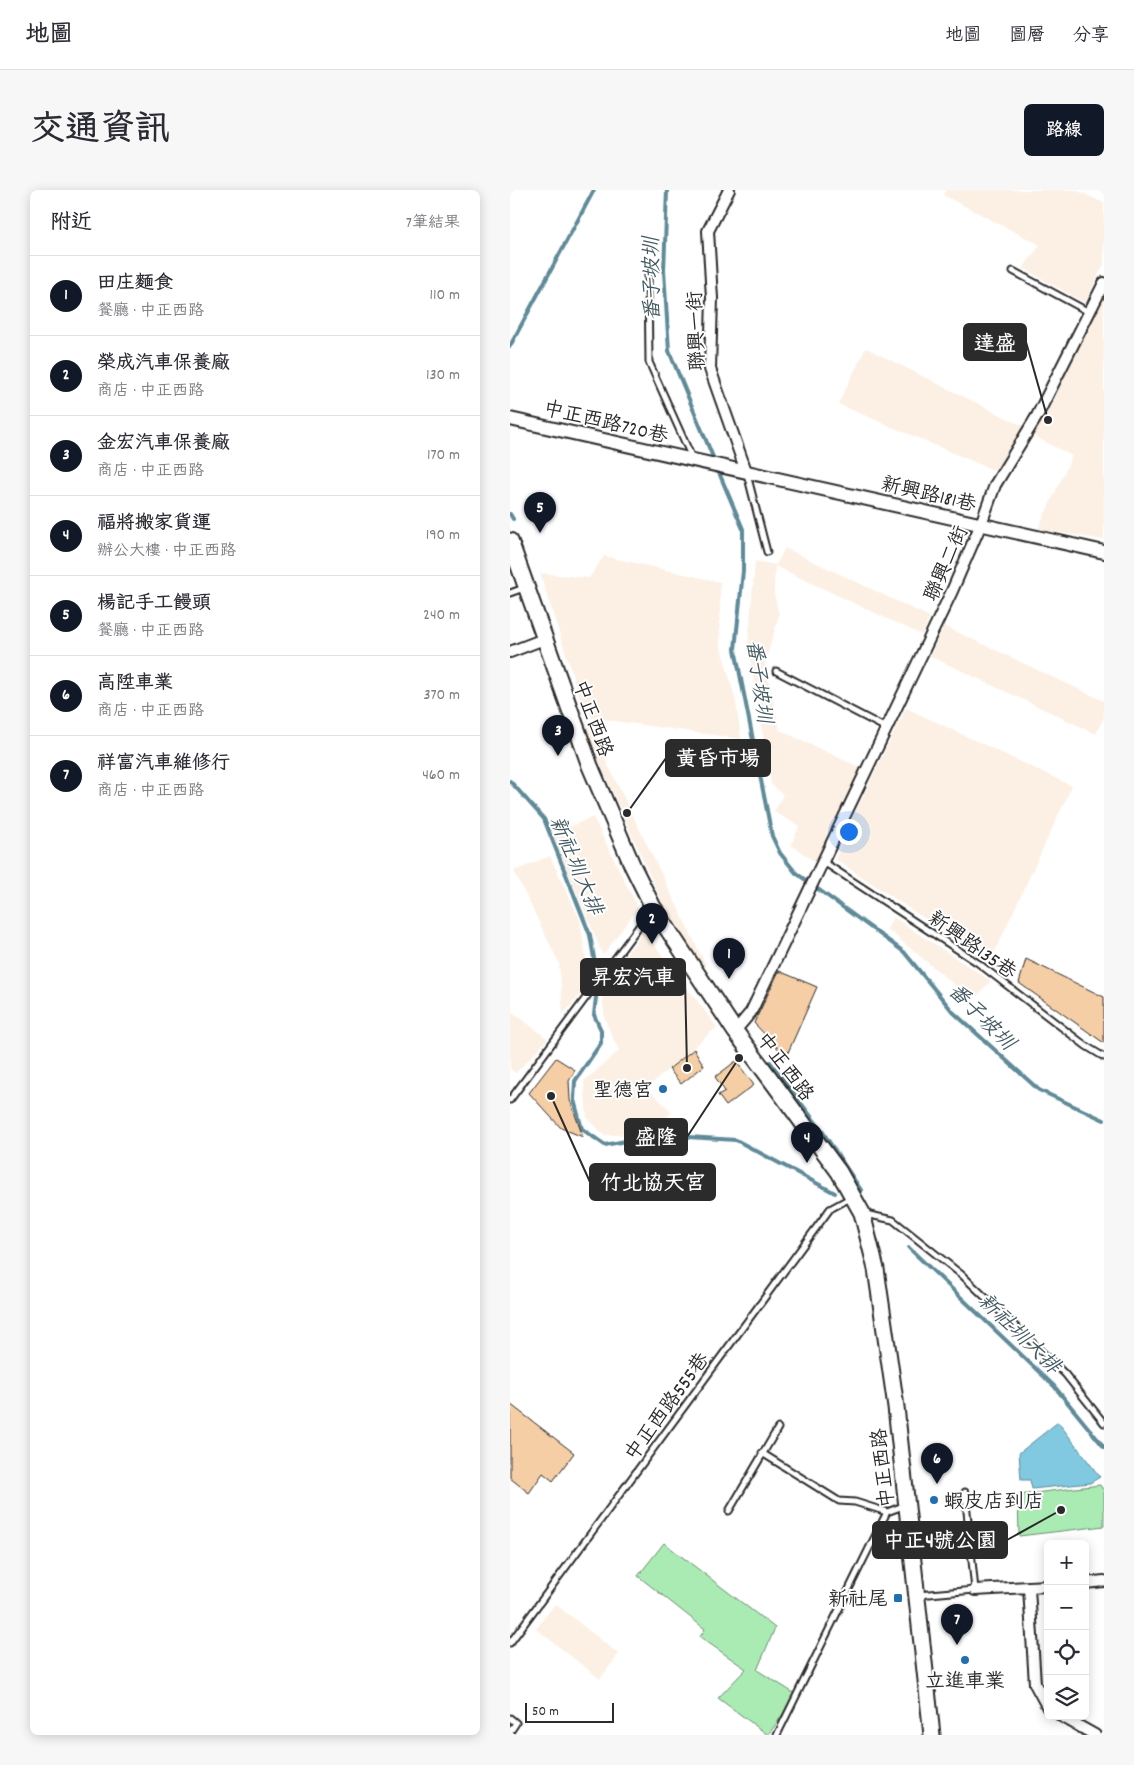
<!DOCTYPE html>
<html lang="zh-TW">
<head>
<meta charset="utf-8">
<style>
  :root { --surface:#fff; --page:#f7f7f7; --text:#2b2b33; --muted:#7c7c81; --line:#e1e1e2; --accent:#111827 }
  body { margin:0; font-family:Dekko,"LXGW WenKai TC",sans-serif; background:var(--page); color:var(--text) }
  .controls { position:absolute; right:15px; bottom:15px; display:grid; overflow:hidden; border-radius:8px; box-shadow:0 2px 12px #0003 }
  .controls button { width:45px; height:45px; display:grid; place-items:center; padding:0; border:0; border-bottom:1px solid var(--line); background:var(--surface); color:var(--text); font:25px sans-serif }
  .scale { position:absolute; left:15px; bottom:12px; width:89px; box-sizing:border-box; padding-left:5px; border:2px solid #2b2b2b; border-top:0; font-size:14px; line-height:18px; white-space:nowrap; color:#2b2b2b; -webkit-text-stroke:4px #fff; paint-order:stroke }
  .you { position:absolute; left:338px; top:641px; width:18px; height:18px; margin:-12px; border:4px solid #fff; border-radius:50%; background:#1a73e8; box-shadow:0 0 0 8px #1a73e833 }
  .badge { display:grid; place-items:center; width:32px; height:32px; border-radius:50%; background:var(--accent); color:#fff; font-size:16px; font-weight:700 }
  .pin { position:absolute; translate:-50% -41px; filter:drop-shadow(0 1px 2px #0008) }
  .pin::after { content:''; position:absolute; top:26px; width:18px; height:15px; background:inherit; clip-path:polygon(0 0,100% 0,50% 100%) }
  .list { margin:0; padding:0; list-style:none }
  h2 { display:flex; justify-content:space-between; align-items:center; height:65px; margin:0; padding:0 20px; font-size:21px }
  h2 small { font-size:16px; font-weight:400; color:var(--muted) }
  .list li { display:grid; grid-template-columns:32px 1fr auto; gap:15px; align-items:center; box-sizing:border-box; height:80px; padding:0 20px; border-top:1px solid var(--line) }
  .list b { display:block; font-size:19px; white-space:nowrap }
  .list p { margin:0; font-size:16px; white-space:nowrap; color:var(--muted) }
  .list em { font-size:16px; font-style:normal; color:var(--muted) }
  .icon { flex:none; width:28px; height:28px; fill:none; stroke:currentColor; stroke-width:2; stroke-linecap:round; stroke-linejoin:round }
  .map { position:relative; flex:none; width:594px; height:1545px; overflow:hidden; border-radius:8px }
  header { display:flex; align-items:center; gap:30px; box-sizing:border-box; height:70px; padding:0 25px; background:var(--surface); border-bottom:1px solid var(--line) }
  header strong { font-size:24px }
  nav { display:flex; gap:28px; margin-inline-start:auto; font-size:18px }
  .intro { display:flex; align-items:center; justify-content:space-between; box-sizing:border-box; height:120px; padding:0 30px }
  h1 { margin:0; font-size:35px }
  .button { padding:12px 22px; border-radius:8px; background:var(--accent); color:#fff; font-size:18px; font-weight:700 }
  main { display:flex; gap:30px; padding:0 30px }
  aside { flex:1; background:var(--surface); border-radius:8px; box-shadow:0 2px 12px #0003 }
  .map>svg:first-child { display:block }
  .built { fill:#fcf0e4 }
  .green { fill:#aaebb4; stroke:#6a8b70 }
  .water { fill:#80c9e0; stroke:#5e8a98 }
  .lines { fill:none; stroke-linecap:round; stroke-linejoin:round }
  .stream { stroke:#5e8a98; stroke-width:4 }
  .building { fill:#f5cea5; stroke:#2b2b2b }
  .service-casing { stroke:#2b2b2b; stroke-width:9 }
  .minor-casing { stroke:#2b2b2b; stroke-width:14 }
  .tertiary-casing { stroke:#2b2b2b; stroke-width:16 }
  .secondary-casing { stroke:#2b2b2b; stroke-width:19 }
  .service { stroke:#fff; stroke-width:5 }
  .minor { stroke:#fff; stroke-width:10 }
  .tertiary { stroke:#fff; stroke-width:12 }
  .secondary { stroke:#fff; stroke-width:15 }
  .poi-dot { fill:#1f6fb2; stroke:#fff; stroke-width:2 }
  .labels { text-anchor:middle; stroke-width:4; stroke-linejoin:round; paint-order:stroke }
  .street-label { font-size:20px; fill:#2b2b2b; stroke:#fff }
  .poi-label { font-size:20px; fill:#2b2b2b; stroke:#fff; text-anchor:end }
  .water-label { font-size:21px; font-style:italic; fill:#445a61; stroke:#fff }
  .leader { fill:none; stroke:#2b2b2b; stroke-width:2 }
  .callout-dot { fill:#2b2b2b; stroke:#fff; stroke-width:2 }
  .callout { fill:#2b2b2b; stroke:#2b2b2b; stroke-width:2 }
  .callout-label { font-size:21px; text-anchor:middle; font-weight:bold; fill:#fff }
</style>
</head>
<body>
<header>
<strong>地圖</strong>
<nav><a>地圖</a><a>圖層</a><a>分享</a></nav>
</header>
<div class="intro"><h1>交通資訊</h1><a class="button">路線</a></div>
<main>
<aside>
<h2>附近<small>7筆結果</small></h2>
<ul class="list">
<li><span class="badge">1</span><div><b>田庄麵食</b><p>餐廳 · 中正西路</p></div><em>110 m</em></li>
<li><span class="badge">2</span><div><b>榮成汽車保養廠</b><p>商店 · 中正西路</p></div><em>130 m</em></li>
<li><span class="badge">3</span><div><b>金宏汽車保養廠</b><p>商店 · 中正西路</p></div><em>170 m</em></li>
<li><span class="badge">4</span><div><b>福將搬家貨運</b><p>辦公大樓 · 中正西路</p></div><em>190 m</em></li>
<li><span class="badge">5</span><div><b>楊記手工饅頭</b><p>餐廳 · 中正西路</p></div><em>240 m</em></li>
<li><span class="badge">6</span><div><b>高陞車業</b><p>商店 · 中正西路</p></div><em>370 m</em></li>
<li><span class="badge">7</span><div><b>祥富汽車維修行</b><p>商店 · 中正西路</p></div><em>460 m</em></li>
</ul>
</aside>
<div class="map">
<svg width="594" height="1545" viewBox="0 0 594 1545">
  <rect width="100%" height="100%" fill="#fff"/>
  <filter id="ink" filterUnits="userSpaceOnUse"><feTurbulence type="fractalNoise" baseFrequency=".02" numOctaves="2"/><feDisplacementMap in="SourceGraphic" scale="10" xChannelSelector="R" yChannelSelector="G"/><feConvolveMatrix kernelMatrix="1 2 1 2 8 2 1 2 1" color-interpolation-filters="sRGB"/></filter>
  <g filter="url(#ink)">
    <!-- built -->
    <path class="built" d="M 436,0 L 566,0 L 594,13 L 594,74 L 575,113 L 513,78 L 530,55 L 433,5 Z
      M 594,108 L 594,350 L 528,339 L 562,266 L 524,246 Z
      M 356,158 L 515,237 L 490,283 L 328,214 Z
      M 275,358 L 420,427 L 412,445 L 265,376 L 264,403 L 269,425 L 255,474 L 270,540 L 351,578 L 307,673 L 281,655 L 289,636 L 264,622 L 273,605 L 261,594 L 238,455 L 245,371 L 266,375 Z
      M 94,366 L 210,392 L 210,453 L 226,512 L 231,549 L 76,527 L 30,383 L 79,388 Z
      M 434,436 L 594,511 L 594,527 L 586,544 L 420,466 Z
      M 396,518 L 562,596 L 480,772 L 325,669 L 340,633 Z
      M 77,532 L 196,775 L 194,780 L 152,712 L 72,534 Z
      M 83,627 L 128,718 L 93,765 L 42,644 Z
      M 40,666 L 70,730 L 80,795 L 53,824 L 49,773 L 4,681 Z
      M 383,727 L 481,791 L 463,810 L 377,739 Z
      M 134,741 L 207,837 L 137,898 L 162,922 L 141,944 L 94,945 L 77,928 L 74,891 L 109,861 L 95,830 L 91,797 Z
      M 0,820 L 38,849 L 6,883 L 0,879 Z
      M 45,1414 L 109,1464 L 90,1489 L 26,1439 Z"/>
    <!-- green -->
    <path class="green" d="M 590,1295 L 594,1301 L 594,1336 L 509,1346 L 508,1305 Z
      M 154,1353 L 265,1438 L 247,1480 L 287,1505 L 258,1545 L 208,1508 L 236,1479 L 190,1447 L 195,1439 L 128,1386 Z"/>
    <!-- water -->
    <path class="water" d="M 548,1232 L 590,1287 L 580,1293 L 522,1299 L 520,1290 L 511,1290 L 509,1263 Z"/>
    <g class="lines">
      <!-- stream -->
      <path class="stream" d="M 157,0 L 154,81 L 159,161 L 205,272
        M 0,156 L 84,0
        M 207,278 L 233,339 L 233,381 L 225,459 L 262,646 L 270,663 L 286,683 L 394,762 L 443,822 L 529,900 L 594,930
        M 0,324 L 3,329
        M 0,591 L 34,629 L 80,745 L 86,780
        M 86,807 L 84,825 L 91,840 L 91,853 L 65,891 L 64,910 L 72,939 L 95,955 L 146,945 L 226,950 L 325,1003
        M 260,872 L 312,941 L 351,1000
        M 399,1058 L 544,1196 L 594,1257"/>
    </g>
    <!-- building -->
    <path class="building" d="M 516,769 L 594,807 L 594,853 L 509,793 Z
      M 269,781 L 307,797 L 276,867 L 244,833 Z
      M 184,859 L 194,876 L 171,894 L 159,879 Z
      M 46,868 L 65,880 L 59,891 L 60,910 L 73,947 L 51,938 L 19,903 Z
      M 226,871 L 244,895 L 216,916 L 208,905 L 215,901 L 205,887 Z
      M 0,1214 L 64,1263 L 43,1291 L 33,1283 L 19,1303 L 0,1288 Z"/>
    <g class="lines">
      <!-- service casing -->
      <g class="service-casing">
        <path id="service" d="M 503,81 L 579,122
          M 138,82 L 139,172 L 182,268
          M 237,284 L 257,362
          M 0,403 L 14,398
          M 266,481 L 376,538
          M 312,671 L 468,773 L 576,856 L 594,867
          M 0,910 L 141,720
          M 355,1024 L 383,1030 L 452,1085 L 555,1184 L 594,1233
          M 252,1263 L 329,1311 L 345,1312 L 377,1322 L 396,1315
          M 219,1321 L 268,1238
          M 408,1405 L 465,1400 L 455,1302
          M 0,1453 L 320,1019 L 342,1007
          M 0,1528 L 6,1533 L 0,1542
          M 267,1545 L 377,1322"/>
      </g>
      <!-- minor casing -->
      <g class="minor-casing">
        <path id="minor" d="M 219,0 L 198,41 L 202,108 L 200,179 L 236,281
          M 0,462 L 34,449
          M 225,841 L 241,822 L 442,401 L 471,334 L 485,295 L 527,226 L 594,93
          M 575,1393 L 594,1391
          M 519,1398 L 525,1494 L 538,1518
          M 465,1400 L 538,1396
          M 551,1526 L 585,1545"/>
      </g>
      <!-- tertiary casing -->
      <g class="tertiary-casing">
        <path id="tertiary" d="M 0,229 L 594,362"/>
      </g>
      <!-- secondary casing -->
      <g class="secondary-casing">
        <path id="secondary" d="M 0,351 L 80,576 L 123,677 L 143,717 L 225,841 L 329,982 L 352,1023 L 366,1079 L 386,1217 L 422,1545"/>
      </g>
      <!-- service -->
      <use href="#service" class="service"/>
      <!-- minor -->
      <use href="#minor" class="minor"/>
      <!-- tertiary -->
      <use href="#tertiary" class="tertiary"/>
      <!-- secondary -->
      <use href="#secondary" class="secondary"/>
    </g>
  </g>
  <!-- markers -->
  <g class="poi-dot">
    <circle cx="153" cy="899" r="5"/>
    <circle cx="424" cy="1310" r="5"/>
    <rect x="383" y="1403" width="10" height="10" rx="2.5"/>
    <circle cx="455" cy="1470" r="5"/>
  </g>
  <g class="labels">
    <!-- street labels -->
    <g class="street-label">
      <text transform="translate(185 141) rotate(-92)" y="7">聯興一街</text>
      <text transform="translate(96 231) rotate(13)" y="7">中正西路720巷</text>
      <text transform="translate(419 303) rotate(13)" y="7">新興路181巷</text>
      <text transform="translate(435 373) rotate(-66)" y="7">聯興二街</text>
      <text transform="translate(84 528) rotate(70)" y="7">中正西路</text>
      <text transform="translate(463 754) rotate(35)" y="7">新興路135巷</text>
      <text transform="translate(276 876) rotate(53)" y="7">中正西路</text>
      <text transform="translate(156 1216) rotate(-54)" y="7">中正西路555巷</text>
      <text transform="translate(372 1278) rotate(-96)" y="7">中正西路</text>
    </g>
    <!-- poi labels -->
    <g class="poi-label">
      <text x="143" y="906">聖德宮</text>
      <text x="434" y="1317" text-anchor="start">蝦皮店到店</text>
      <text x="378" y="1415">新社尾</text>
      <text x="455" y="1497" text-anchor="middle">立進車業</text>
    </g>
    <!-- water labels -->
    <g class="water-label">
      <text transform="translate(141 89) rotate(-91)" y="7">番子坡圳</text>
      <text transform="translate(250 491) rotate(82)" y="7">番子坡圳</text>
      <text transform="translate(67 675) rotate(67)" y="7">新社圳大排</text>
      <text transform="translate(472 826) rotate(45)" y="7">番子坡圳</text>
      <text transform="translate(510 1143) rotate(44)" y="7">新社圳大排</text>
    </g>
  </g>
  <!-- callouts -->
  <path class="leader" d="M538 230L516 152M117 623L156 568M177 878L175 787M229 868L177 947M41 906L80 992M551 1320L497 1350"/>
  <g class="callout-dot">
    <circle cx="538" cy="230" r="5"/>
    <circle cx="117" cy="623" r="5"/>
    <circle cx="177" cy="878" r="5"/>
    <circle cx="229" cy="868" r="5"/>
    <circle cx="41" cy="906" r="5"/>
    <circle cx="551" cy="1320" r="5"/>
  </g>
  <g class="callout">
    <rect x="454" y="134" width="62" height="36" rx="5"/>
    <rect x="156" y="550" width="104" height="36" rx="5"/>
    <rect x="71" y="769" width="104" height="36" rx="5"/>
    <rect x="115" y="929" width="62" height="36" rx="5"/>
    <rect x="80" y="974" width="125" height="36" rx="5"/>
    <rect x="363" y="1332" width="134" height="36" rx="5"/>
  </g>
  <g class="callout-label">
    <text x="485" y="160">達盛</text>
    <text x="208" y="575">黃昏市場</text>
    <text x="123" y="794">昇宏汽車</text>
    <text x="146" y="954">盛隆</text>
    <text x="143" y="999">竹北協天宮</text>
    <text x="430" y="1357">中正4號公園</text>
  </g>
</svg>
<div class="controls">
<button>+</button>
<button>−</button>
<button><svg class="icon" aria-label="locate" viewBox="0 0 24 24"><circle cx="12" cy="12" r="6"/><path d="M12 2v4M12 18v4M2 12h4M18 12h4"/></svg></button>
<button><svg class="icon" aria-label="layers" viewBox="0 0 24 24"><path d="M12 4l9 5-9 5-9-5zM3 14l9 5 9-5"/></svg></button>
</div>
<div class="scale">50 m</div>
<div class="you"></div>
<div class="pin badge" style="left:219px;top:789px">1</div>
<div class="pin badge" style="left:142px;top:754px">2</div>
<div class="pin badge" style="left:48px;top:566px">3</div>
<div class="pin badge" style="left:297px;top:973px">4</div>
<div class="pin badge" style="left:30px;top:343px">5</div>
<div class="pin badge" style="left:427px;top:1294px">6</div>
<div class="pin badge" style="left:447px;top:1455px">7</div>
</div>
</main>
</body>
</html>
